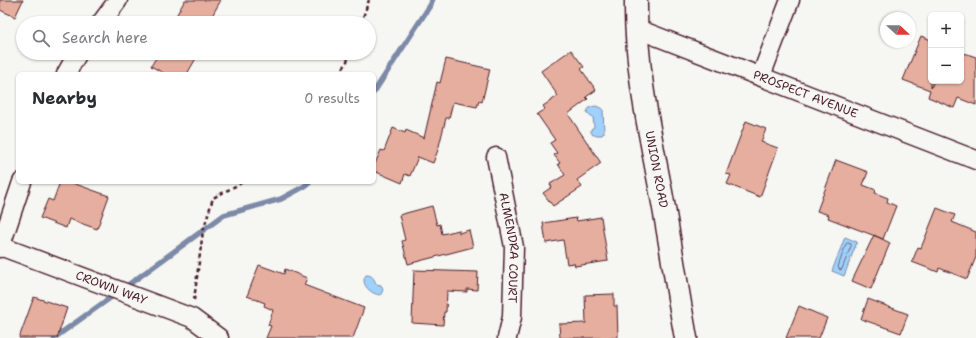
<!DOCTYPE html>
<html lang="en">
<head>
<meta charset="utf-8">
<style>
  :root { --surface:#fff; --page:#f7f7f7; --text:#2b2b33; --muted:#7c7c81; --line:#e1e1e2 }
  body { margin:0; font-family:"Shantell Sans",sans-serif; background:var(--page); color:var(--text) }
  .controls { position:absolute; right:12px; top:12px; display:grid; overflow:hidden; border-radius:6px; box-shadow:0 1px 3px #0004 }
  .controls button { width:36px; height:36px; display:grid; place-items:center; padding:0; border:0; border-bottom:1px solid var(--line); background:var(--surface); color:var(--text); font:20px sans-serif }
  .compass { position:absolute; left:880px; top:12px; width:36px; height:36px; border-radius:50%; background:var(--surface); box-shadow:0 1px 3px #0004; rotate:111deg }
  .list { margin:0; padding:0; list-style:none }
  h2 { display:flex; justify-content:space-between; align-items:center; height:52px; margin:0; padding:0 16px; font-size:17px }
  h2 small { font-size:13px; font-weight:400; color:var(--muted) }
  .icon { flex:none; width:22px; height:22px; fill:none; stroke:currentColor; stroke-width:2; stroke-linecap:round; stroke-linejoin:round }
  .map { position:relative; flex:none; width:976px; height:338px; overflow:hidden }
  .search { position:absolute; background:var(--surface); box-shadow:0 1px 3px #0004; left:16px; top:16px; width:360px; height:44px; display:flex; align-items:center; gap:10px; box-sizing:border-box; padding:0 14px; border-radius:22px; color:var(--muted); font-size:15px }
  .panel { position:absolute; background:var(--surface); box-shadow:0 1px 3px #0004; left:16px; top:72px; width:360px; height:112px; border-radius:6px }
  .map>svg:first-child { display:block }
  .water { fill:#9ed1fc; stroke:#7c8aa8 }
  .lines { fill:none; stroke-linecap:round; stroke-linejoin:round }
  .shore { stroke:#6c667f; stroke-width:1 }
  .stream { stroke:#7c8aa8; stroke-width:5.5 }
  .building { fill:#e6ae9e; stroke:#4a1f2b }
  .minor-casing { stroke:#4a1f2b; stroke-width:21 }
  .major-casing { stroke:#4a1f2b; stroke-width:25 }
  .path { stroke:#4a1f2b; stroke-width:2.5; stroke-dasharray:4 3; stroke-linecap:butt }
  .minor { stroke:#f6f6f2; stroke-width:18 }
  .major { stroke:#f6f6f2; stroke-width:22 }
  .labels { text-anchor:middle; stroke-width:4; stroke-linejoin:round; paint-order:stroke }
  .street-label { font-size:12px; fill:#4a1f2b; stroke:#f6f6f2 }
</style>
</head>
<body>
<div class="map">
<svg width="976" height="338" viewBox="0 0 976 338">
  <rect width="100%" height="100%" fill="#f6f6f2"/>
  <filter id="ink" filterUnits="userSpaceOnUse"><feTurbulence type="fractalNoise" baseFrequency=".025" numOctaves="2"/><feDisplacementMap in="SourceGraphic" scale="8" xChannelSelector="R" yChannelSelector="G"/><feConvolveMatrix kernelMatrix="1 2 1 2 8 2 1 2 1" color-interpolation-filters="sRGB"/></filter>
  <g filter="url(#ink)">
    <!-- water -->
    <path class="water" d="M 596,106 L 603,109 L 604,133 L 602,135 L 593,135 L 591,132 L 591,129 L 594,127 L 593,117 L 587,113 C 588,107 591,107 596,106 Z
      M 845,237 L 857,242 L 844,276 L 832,271 Z
      M 366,275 C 372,275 374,278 376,284 L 381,285 L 383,289 L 381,295 C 372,295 359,284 366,275 Z"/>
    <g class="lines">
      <!-- shore -->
      <path class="shore" d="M 848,243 L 851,244 L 851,246 L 842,269 L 840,270 L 838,267 L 846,244 Z"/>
      <!-- stream -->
      <path class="stream" d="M 374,92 L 431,4 L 432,0
        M 124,288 L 224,215 L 281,199 L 305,186 L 309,182
        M 54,338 L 117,293"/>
    </g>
    <!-- building -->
    <path class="building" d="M 0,0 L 23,0 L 15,17 L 0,10 Z
      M 185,0 L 221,0 L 208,23 L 172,23 Z
      M 921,36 L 931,40 L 931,88 L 934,81 L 961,81 L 961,52 L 976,57 L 976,105 L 958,98 L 954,108 L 928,97 L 930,90 L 903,80 Z
      M 571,50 L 584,67 L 581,69 L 596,90 L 586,97 L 588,99 L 568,114 L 601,163 L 577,180 L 582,187 L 553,206 L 543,193 L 552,187 L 550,184 L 565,175 L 558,164 L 560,163 L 554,155 L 557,153 L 550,143 L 555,140 L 537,114 L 545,109 L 543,106 L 558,96 L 541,71 Z
      M 159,53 L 199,53 L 187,74 L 165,74 L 151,66 Z
      M 446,59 L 490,69 L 482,102 L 479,101 L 477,107 L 453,102 L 449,118 L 446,118 L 438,150 L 433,163 L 418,157 L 410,176 L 405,174 L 402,183 L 374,171 L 374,166 L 381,150 L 384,151 L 393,128 L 405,133 L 406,130 L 424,138 L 437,82 L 440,83 Z
      M 746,121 L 766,129 L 761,142 L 778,148 L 760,197 L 727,184 L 731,175 L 726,174 Z
      M 836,160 L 868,172 L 863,185 L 876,190 L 875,193 L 888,198 L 887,202 L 896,206 L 883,239 L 828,218 L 829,215 L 817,211 Z
      M 60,182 L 70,182 L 109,196 L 97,229 L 69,219 L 66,228 L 40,218 L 48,199 L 53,201 Z
      M 432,206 L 437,225 L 440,224 L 442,234 L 459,230 L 459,233 L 469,230 L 473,247 L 408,264 L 402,241 L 405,240 L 399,215 Z
      M 937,208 L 955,215 L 952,222 L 976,232 L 976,257 L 967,279 L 939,268 L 938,272 L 912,262 L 918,247 L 921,248 Z
      M 601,217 L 608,261 L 575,266 L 574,263 L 567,264 L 563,240 L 546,243 L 543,223 L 576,218 L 577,221 Z
      M 874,235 L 890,243 L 871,289 L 852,281 Z
      M 259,265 L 284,274 L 285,269 L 307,278 L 304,285 L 364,308 L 353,338 L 266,338 L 271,326 L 268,325 L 273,310 L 264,306 L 265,303 L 247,296 Z
      M 414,270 L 478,272 L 477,290 L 467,289 L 467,292 L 447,291 L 446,312 L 444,312 L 443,325 L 412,323 Z
      M 614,294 L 614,306 L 617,306 L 618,338 L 560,338 L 559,324 L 586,323 L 585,295 Z
      M 34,297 L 67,308 L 57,338 L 19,338 Z
      M 868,299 L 908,314 L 901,333 L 861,319 Z
      M 799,306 L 827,318 L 819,338 L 786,338 Z"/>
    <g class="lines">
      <!-- minor casing -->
      <g class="minor-casing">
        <g id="minor">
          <path d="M 101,23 L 118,0"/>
          <path id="s1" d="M 635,28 L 976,160"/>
          <path d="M 66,74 L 78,53"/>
          <path d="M 761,76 L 790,0"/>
          <path id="s2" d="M 496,157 L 514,247 L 512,317 L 507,338"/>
          <path id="s3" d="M 0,246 L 192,318 L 219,338"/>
          <path d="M 0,248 L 22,182"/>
        </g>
      </g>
      <!-- major casing -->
      <g class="major-casing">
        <g id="major">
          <path id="s4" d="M 636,0 C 635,65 649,129 661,192 C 670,240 677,289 686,338"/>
        </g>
      </g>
      <!-- path -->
      <path class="path" d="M 361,23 L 369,0
        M 339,74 L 346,64 L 350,53
        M 194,300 L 203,231 L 213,198 L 243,182"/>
      <!-- minor -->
      <use href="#minor" class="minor"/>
      <!-- major -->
      <use href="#major" class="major"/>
    </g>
  </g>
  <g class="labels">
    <!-- street labels -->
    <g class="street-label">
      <text dy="4" stroke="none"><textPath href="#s1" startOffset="183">PROSPECT AVENUE</textPath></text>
      <text dy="4" stroke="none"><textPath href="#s4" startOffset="171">UNION ROAD</textPath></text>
      <text dy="4" stroke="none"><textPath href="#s2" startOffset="92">ALMENDRA COURT</textPath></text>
      <text dy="4" stroke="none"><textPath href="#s3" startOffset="119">CROWN WAY</textPath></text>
    </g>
  </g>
</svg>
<div class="controls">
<button>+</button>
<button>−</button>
</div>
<svg class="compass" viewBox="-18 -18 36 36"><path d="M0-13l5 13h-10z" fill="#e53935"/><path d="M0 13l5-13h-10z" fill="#7c7c81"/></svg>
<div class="search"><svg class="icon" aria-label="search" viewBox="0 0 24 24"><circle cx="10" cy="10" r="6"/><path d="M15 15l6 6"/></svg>Search here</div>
<section class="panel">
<h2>Nearby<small>0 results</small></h2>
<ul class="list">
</ul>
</section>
</div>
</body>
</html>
